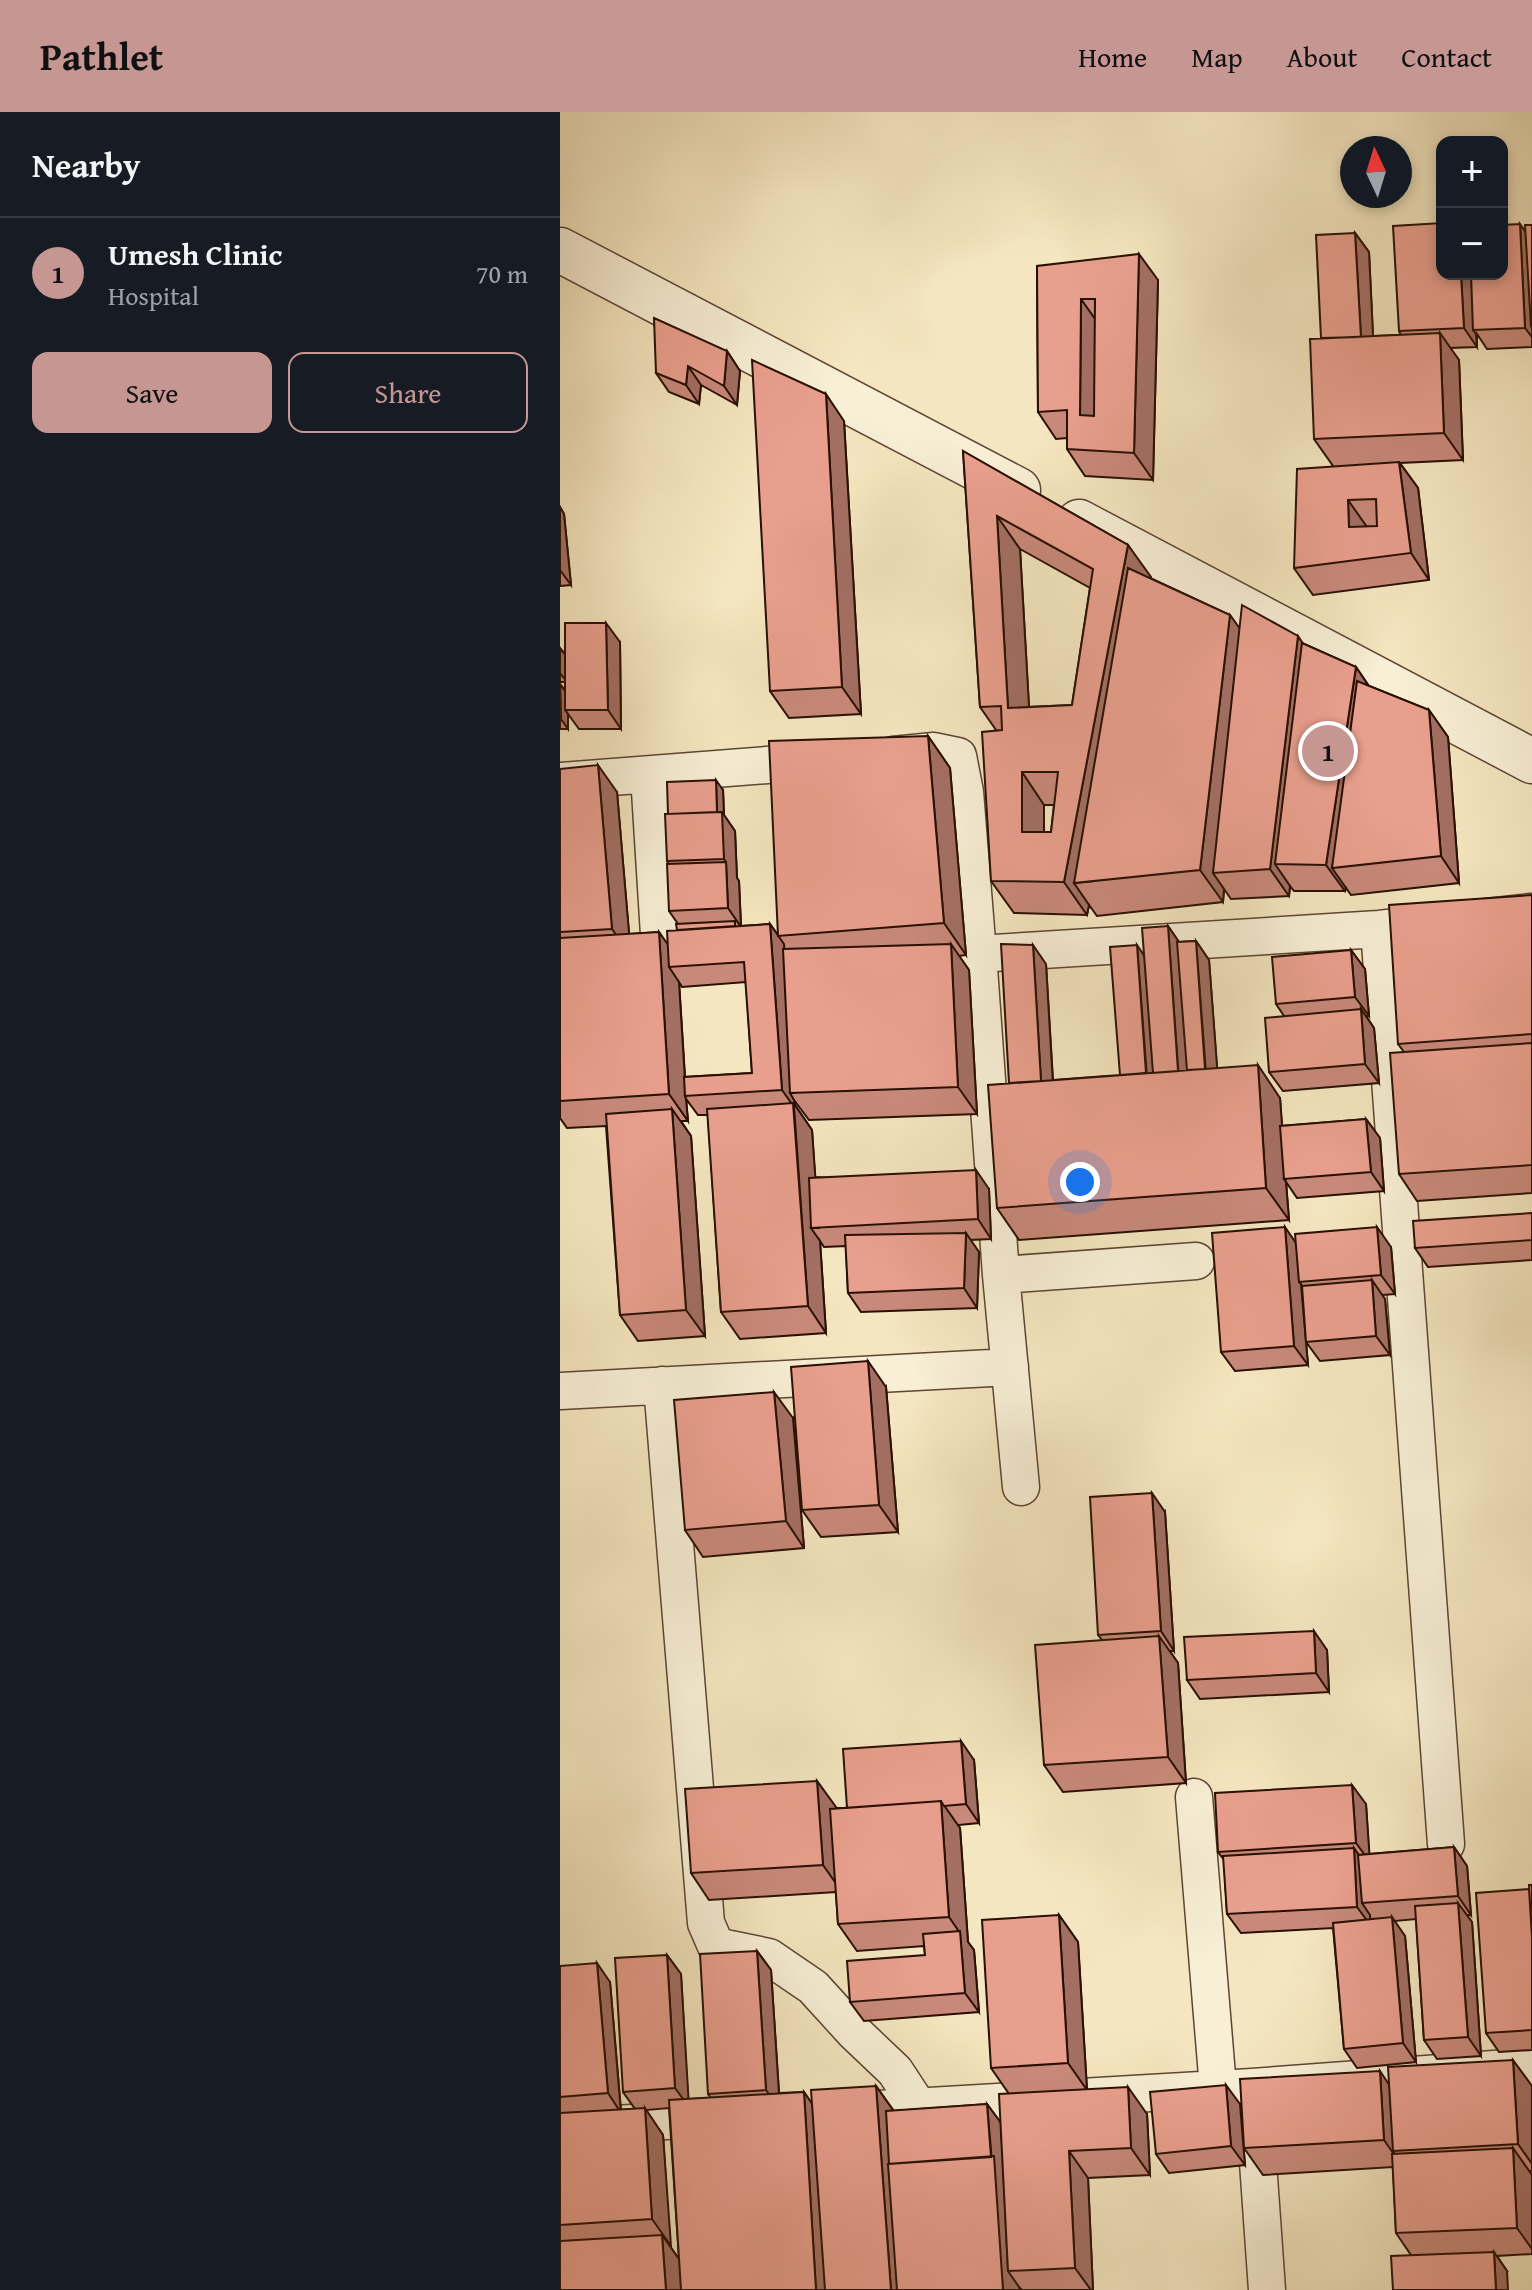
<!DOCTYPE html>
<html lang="en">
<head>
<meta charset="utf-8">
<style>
  :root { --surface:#171b24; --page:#242831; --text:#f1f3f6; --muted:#9ea1a6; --line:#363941; --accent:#c59692 }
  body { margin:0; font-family:"Gentium Book Plus",serif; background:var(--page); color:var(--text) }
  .controls { position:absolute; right:24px; top:24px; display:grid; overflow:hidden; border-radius:16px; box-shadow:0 4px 12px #0003 }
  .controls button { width:72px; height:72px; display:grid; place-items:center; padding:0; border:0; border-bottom:2px solid var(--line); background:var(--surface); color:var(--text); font:40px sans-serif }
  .compass { position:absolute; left:780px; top:24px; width:72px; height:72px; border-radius:50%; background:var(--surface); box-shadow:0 4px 12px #0003; rotate:356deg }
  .you { position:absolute; left:520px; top:1070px; width:28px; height:28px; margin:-20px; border:6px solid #fff; border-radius:50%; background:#1a73e8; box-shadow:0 0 0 12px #1a73e833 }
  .badge { display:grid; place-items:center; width:52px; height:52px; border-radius:50%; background:var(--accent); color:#111; font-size:26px; font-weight:700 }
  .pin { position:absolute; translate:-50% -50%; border:4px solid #fff; box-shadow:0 2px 8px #0006 }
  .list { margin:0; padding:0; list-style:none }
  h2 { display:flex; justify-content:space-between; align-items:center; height:104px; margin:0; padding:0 32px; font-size:34px }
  h2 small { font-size:26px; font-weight:400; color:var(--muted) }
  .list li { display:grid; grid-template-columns:52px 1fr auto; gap:24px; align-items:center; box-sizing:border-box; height:112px; padding:0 32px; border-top:2px solid var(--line) }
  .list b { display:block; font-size:30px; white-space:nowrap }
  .list p { margin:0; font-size:26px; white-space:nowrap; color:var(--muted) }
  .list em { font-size:26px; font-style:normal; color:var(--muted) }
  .actions { display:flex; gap:16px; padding:24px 32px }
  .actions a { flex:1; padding:18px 0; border:2px solid var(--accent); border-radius:16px; text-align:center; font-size:28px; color:var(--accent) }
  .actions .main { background:var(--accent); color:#111 }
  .map { position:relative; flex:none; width:972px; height:2178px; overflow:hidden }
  header { display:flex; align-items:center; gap:48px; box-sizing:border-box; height:112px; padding:0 40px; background:var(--accent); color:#111 }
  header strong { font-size:38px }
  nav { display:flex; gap:44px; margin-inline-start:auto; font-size:28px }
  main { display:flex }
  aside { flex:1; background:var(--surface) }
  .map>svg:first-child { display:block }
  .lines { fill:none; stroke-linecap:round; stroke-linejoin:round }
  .minor-casing { stroke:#5c4532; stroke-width:39 }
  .tertiary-casing { stroke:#5c4532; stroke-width:47 }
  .minor { stroke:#f8efd6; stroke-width:36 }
  .tertiary { stroke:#f8efd6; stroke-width:44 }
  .wall { fill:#c8897a; stroke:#290f02; stroke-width:2; fill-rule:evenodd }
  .shaded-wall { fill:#a36f63; stroke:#290f02; stroke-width:2 }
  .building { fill:#e99f8e; stroke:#290f02; stroke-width:2; fill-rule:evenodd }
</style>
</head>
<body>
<header>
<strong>Pathlet</strong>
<nav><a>Home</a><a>Map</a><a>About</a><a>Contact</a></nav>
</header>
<main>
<aside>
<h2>Nearby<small></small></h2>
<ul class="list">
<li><span class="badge">1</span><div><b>Umesh Clinic</b><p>Hospital</p></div><em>70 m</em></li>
</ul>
<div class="actions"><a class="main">Save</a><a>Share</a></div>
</aside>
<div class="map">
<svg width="972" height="2178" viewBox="0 0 972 2178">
  <rect width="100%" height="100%" fill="#f4e6c0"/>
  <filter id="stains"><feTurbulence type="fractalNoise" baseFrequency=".0025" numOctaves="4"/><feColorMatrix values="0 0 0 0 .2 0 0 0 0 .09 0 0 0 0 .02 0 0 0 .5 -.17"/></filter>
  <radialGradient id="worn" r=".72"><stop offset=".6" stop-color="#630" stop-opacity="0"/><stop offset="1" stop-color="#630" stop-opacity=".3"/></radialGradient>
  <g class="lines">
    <!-- minor casing -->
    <g class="minor-casing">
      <path id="minor" d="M 333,643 L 374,639 L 398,644 L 405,680 L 418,842 L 819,817 L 972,800
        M 89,663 L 100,839
        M 0,669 L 258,649
        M 819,817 L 886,1732
        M 418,842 L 441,1163 L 461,1375
        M 441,1163 L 636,1149
        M 102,1273 L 146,1811 L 156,1834 L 209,1845 L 253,1875 L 294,1920 L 335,1959 L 358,1994
        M 0,1279 L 450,1255
        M 634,1685 L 658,1976
        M 283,1999 L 692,1975 L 972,1954
        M 695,2008 L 707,2178
        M 0,2015 L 160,2006"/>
    </g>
    <!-- tertiary casing -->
    <g class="tertiary-casing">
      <path id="tertiary" d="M 0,138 L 458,378
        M 519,410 L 972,649"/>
    </g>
    <!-- minor -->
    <use href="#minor" class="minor"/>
    <!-- tertiary -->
    <use href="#tertiary" class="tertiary"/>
  </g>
  <!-- wall -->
  <path class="wall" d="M 972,113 L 972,235 L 927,237 L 917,222 L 917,235 L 890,236 L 899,248 L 903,348 L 840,351 L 858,376 L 869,468 L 753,483 L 734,456 L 773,354 L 754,327 L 761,226 L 795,121 L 809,140 L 813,224 L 841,223 L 839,219 L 882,162 L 965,120 Z
    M 477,154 L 598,168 L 593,368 L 525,364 L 507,337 L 507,326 L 496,327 L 478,300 Z
    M 167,239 L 180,259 L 177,293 L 141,273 L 139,292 L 109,280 L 96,261 Z
    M 284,309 L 301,602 L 229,606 L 210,579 Z
    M 403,339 L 568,433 L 590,466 L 670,503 L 679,516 L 742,531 L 796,555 L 809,574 L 869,598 L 888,625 L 899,771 L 791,783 L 786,776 L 785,779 L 734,779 L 730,774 L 729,784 L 671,787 L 664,777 L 663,790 L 537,804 L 529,793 L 527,803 L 454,801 L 431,769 L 436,618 L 420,595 ZM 460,437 L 530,476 L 512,593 L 469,595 ZM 484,693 L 494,693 L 491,720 L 484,720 Z
    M 0,395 L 4,402 L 11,473 L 0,474 Z
    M 60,530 L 61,617 L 19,617 L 8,602 L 8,617 L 0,617 L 0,572 L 5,578 L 5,570 L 0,570 L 0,536 L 5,542 Z
    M 368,624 L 390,656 L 406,843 L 399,844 L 409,858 L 417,1002 L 249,1008 L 234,988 L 235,993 L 252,1018 L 255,1065 L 429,1077 L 431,1127 L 410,1128 L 419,1140 L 417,1196 L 301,1200 L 288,1181 L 286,1134 L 264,1135 L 260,1129 L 266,1221 L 180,1227 L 161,1200 L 148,1003 L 138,1003 L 126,987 L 128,1009 L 121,1009 L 131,1024 L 145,1224 L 78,1229 L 60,1203 L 46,1014 L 7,1016 L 0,1006 L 0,657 L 57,680 L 69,822 L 99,820 L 107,832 L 117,818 L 118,812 L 109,799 L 109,752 L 107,749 L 108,702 L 163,678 L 164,703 L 175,719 L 177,766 L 179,769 L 181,814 L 210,812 L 218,823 ZM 119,870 L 122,875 L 186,870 L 192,961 L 125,965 Z
    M 972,783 L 972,1081 L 857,1089 L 839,1062 L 844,940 L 838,932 Z
    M 608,814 L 619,830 L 636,829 L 649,848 L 657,956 L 720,986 L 722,1014 L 806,1007 L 820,1026 L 824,1079 L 737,1086 L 726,1070 L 729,1108 L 459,1128 L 437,1096 L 449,971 L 486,852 L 493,968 L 560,963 L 584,844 Z
    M 791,838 L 805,857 L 809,904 L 806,904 L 814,916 L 819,971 L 723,979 L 709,960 L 724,904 L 716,892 Z
    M 972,1101 L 972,1148 L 868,1155 L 855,1136 Z
    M 736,1131 L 831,1135 L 835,1182 L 822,1183 L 825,1187 L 830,1243 L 760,1249 L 746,1230 L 742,1174 L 741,1172 L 748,1253 L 675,1259 L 661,1240 Z
    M 326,1275 L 338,1420 L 261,1425 L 242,1398 Z
    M 233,1306 L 244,1436 L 143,1445 L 125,1418 Z
    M 605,1400 L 614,1539 L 610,1539 L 618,1551 L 626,1671 L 503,1680 L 484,1653 L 542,1528 L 538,1523 Z
    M 767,1538 L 769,1580 L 640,1587 L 627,1568 Z
    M 414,1648 L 419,1711 L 398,1713 L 400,1716 L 408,1830 L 414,1838 L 419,1900 L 304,1909 L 290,1890 L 365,1843 L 364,1834 L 297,1839 L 278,1812 L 276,1780 L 149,1788 L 131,1761 L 257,1669 L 276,1696 L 287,1696 Z
    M 806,1692 L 809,1742 L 894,1735 L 907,1754 L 911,1803 L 907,1803 L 912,1810 L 921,1944 L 877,1947 L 864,1928 L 856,1807 L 834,1809 L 845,1824 L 856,1950 L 797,1956 L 784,1937 L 773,1816 L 681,1821 L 667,1802 L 664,1748 L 658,1740 Z
    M 972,1773 L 972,1938 L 939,1940 L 926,1921 L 969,1777 Z
    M 499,1803 L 518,1830 L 527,1978 L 587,2002 L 590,2063 L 528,2066 L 533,2178 L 462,2178 L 459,2175 L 460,2178 L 0,2178 L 0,1854 L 50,1870 L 61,1998 L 75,1997 L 63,1980 L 107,1843 L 121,1862 L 128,1987 L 151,1986 L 148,1982 L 197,1839 L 211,1858 L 219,1981 L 244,1980 L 252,1992 L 316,1974 L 334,1999 L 427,1992 L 441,2011 L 449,1982 L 431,1956 ZM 109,1996 L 119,2147 L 110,2134 L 103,2023 L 86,1998 Z
    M 829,1973 L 972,1974 L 972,2059 L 969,2059 L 972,2063 L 972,2142 L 937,2144 L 947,2159 L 851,2143 L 836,2121 L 833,2055 L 703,2063 L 684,2036 Z
    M 680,1992 L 685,2053 L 609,2061 L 596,2042 Z"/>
  <!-- shaded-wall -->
  <path class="shaded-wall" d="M 960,112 L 972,129 L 971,214 L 972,216 L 972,225 L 965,216 Z
    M 795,121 L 809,140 L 814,244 L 801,225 Z
    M 579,142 L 598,168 L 593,368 L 574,341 Z
    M 901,162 L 913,162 L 913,218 L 916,222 L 917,235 L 904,216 Z
    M 521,187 L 540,214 L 539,330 L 520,303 Z
    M 880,221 L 899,248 L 903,348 L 884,321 Z
    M 167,239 L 180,259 L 177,293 L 164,274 Z
    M 128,254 L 141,273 L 139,292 L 126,273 Z
    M 266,282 L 284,309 L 301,602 L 282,575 Z
    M 839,350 L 858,376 L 869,468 L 851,441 Z
    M 788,388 L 807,415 L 789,415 Z
    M 0,395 L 4,402 L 11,473 L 0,458 Z
    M 437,404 L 460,437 L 471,629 L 448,596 Z
    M 568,433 L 591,465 L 533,769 L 514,771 L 529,793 L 527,803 L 504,770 Z
    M 670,503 L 693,535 L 653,761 L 664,777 L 663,790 L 640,758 Z
    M 46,511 L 60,530 L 61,617 L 48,598 Z
    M 738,524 L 756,551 L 715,752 L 730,774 L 729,784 L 710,757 Z
    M 0,536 L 6,544 L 7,570 L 0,561 Z
    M 796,555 L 814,582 L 772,756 L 786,776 L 785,779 L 766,753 Z
    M 0,572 L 7,582 L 5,598 L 8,602 L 8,617 L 1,607 Z
    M 869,598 L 888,625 L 899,771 L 881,744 Z
    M 368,624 L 390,656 L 406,843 L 384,811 Z
    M 38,653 L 57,680 L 71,844 L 52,817 Z
    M 462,660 L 484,693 L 484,752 L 462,720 Z
    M 156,668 L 163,678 L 164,703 L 175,719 L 177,766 L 179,769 L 181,815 L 168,796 L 166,750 L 164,747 L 157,702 Z
    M 210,812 L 224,832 L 234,981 L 230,981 L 234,988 L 235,993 L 252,1018 L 259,1116 L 251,1116 L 260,1129 L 266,1221 L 248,1194 L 234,995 L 222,978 Z
    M 608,814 L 621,833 L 631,962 L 619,969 Z
    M 99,820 L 118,847 L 109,855 L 119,870 L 126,984 L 125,984 L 126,987 L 128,1009 L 109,982 Z
    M 636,829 L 649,848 L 659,980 L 646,961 Z
    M 391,832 L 409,858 L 417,1002 L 398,975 Z
    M 473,833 L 486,852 L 494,990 L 481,971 Z
    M 577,833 L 590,852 L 599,970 L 587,966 Z
    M 791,838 L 805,857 L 809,904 L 795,885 Z
    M 801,897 L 814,916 L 819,971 L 805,952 Z
    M 698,953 L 720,986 L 726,1067 L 724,1067 L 726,1070 L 729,1108 L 706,1076 Z
    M 112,997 L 131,1024 L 145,1224 L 126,1198 Z
    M 806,1007 L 820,1026 L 824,1079 L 811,1060 Z
    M 416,1058 L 429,1077 L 431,1127 L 418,1107 Z
    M 725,1115 L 738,1134 L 739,1170 L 741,1172 L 748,1253 L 734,1234 Z
    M 817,1115 L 831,1135 L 835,1182 L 821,1163 Z
    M 406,1121 L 419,1140 L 417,1196 L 404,1176 Z
    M 812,1168 L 825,1187 L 830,1243 L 816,1224 Z
    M 308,1249 L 326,1275 L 338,1420 L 319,1393 Z
    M 214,1280 L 233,1306 L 244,1436 L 226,1409 Z
    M 592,1381 L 605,1400 L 614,1539 L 601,1519 Z
    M 754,1519 L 767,1538 L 769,1580 L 756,1561 Z
    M 599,1524 L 618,1551 L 626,1671 L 608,1645 Z
    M 401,1629 L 414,1648 L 419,1711 L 406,1692 Z
    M 257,1669 L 276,1695 L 282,1780 L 263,1753 Z
    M 792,1673 L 806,1692 L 810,1750 L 796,1731 Z
    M 381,1689 L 400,1716 L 408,1830 L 414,1838 L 419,1900 L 405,1881 L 400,1821 L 389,1805 Z
    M 894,1735 L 907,1754 L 911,1803 L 898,1784 Z
    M 794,1736 L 807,1755 L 802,1791 L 810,1803 L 811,1814 L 797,1795 Z
    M 898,1791 L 912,1810 L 921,1944 L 908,1925 Z
    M 499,1803 L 518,1830 L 527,1978 L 508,1951 Z
    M 832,1805 L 845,1824 L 856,1950 L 843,1931 Z
    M 197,1839 L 211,1858 L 220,1997 L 206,1978 Z
    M 107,1843 L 121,1862 L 129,1995 L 115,1976 Z
    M 37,1851 L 50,1870 L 61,2001 L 48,1981 Z
    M 953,1948 L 972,1974 L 972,2052 L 958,2032 Z
    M 820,1959 L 838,1986 L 833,2039 L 842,2054 L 824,2028 Z
    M 666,1973 L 680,1992 L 685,2053 L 671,2034 Z
    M 316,1974 L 335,2001 L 347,2178 L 331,2178 Z
    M 568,1975 L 587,2002 L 590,2063 L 571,2036 Z
    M 244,1980 L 266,2012 L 277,2178 L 256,2178 Z
    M 427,1992 L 441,2011 L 448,2159 L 459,2175 L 460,2178 L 443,2178 Z
    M 85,1996 L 103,2023 L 111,2134 L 92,2107 Z
    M 953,2036 L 972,2063 L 972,2137 L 957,2116 Z
    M 509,2039 L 528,2066 L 533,2178 L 531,2178 L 515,2156 Z
    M 102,2123 L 121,2150 L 123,2178 L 106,2178 Z
    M 934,2140 L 947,2159 L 948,2178 L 936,2178 Z"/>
  <!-- building -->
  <path class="building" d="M 882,111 L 882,162 L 901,162 L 904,216 L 839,219 L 833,114 Z
    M 960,112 L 965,216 L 913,218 L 911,162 L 942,162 L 942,113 Z
    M 965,113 L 972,113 L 972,214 L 971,214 Z
    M 795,121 L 801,225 L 761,226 L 756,123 Z
    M 579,142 L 574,341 L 507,337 L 507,298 L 478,300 L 477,154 ZM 521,187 L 535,187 L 534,304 L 520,303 Z
    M 94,206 L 167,239 L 164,274 L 128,254 L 126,273 L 96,261 Z
    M 880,221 L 884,321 L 754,327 L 750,227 Z
    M 192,248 L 266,282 L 282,575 L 210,579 Z
    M 403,339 L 568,433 L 504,770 L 431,769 L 422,620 L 442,618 L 441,594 L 420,595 ZM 437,404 L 533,457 L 512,593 L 448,596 ZM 462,660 L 498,660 L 491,720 L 462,720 Z
    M 839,350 L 851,441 L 734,456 L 737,357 ZM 816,387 L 817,414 L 789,415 L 788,388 Z
    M 568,456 L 670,503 L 640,758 L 514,771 Z
    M 682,493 L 738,524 L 710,757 L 653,761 Z
    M 5,511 L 46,511 L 48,598 L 5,598 Z
    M 742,531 L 796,555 L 766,753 L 715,752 Z
    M 797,569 L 869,598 L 881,744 L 772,756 Z
    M 0,572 L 1,607 L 0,607 Z
    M 368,624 L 384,811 L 218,824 L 209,629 Z
    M 38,653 L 52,817 L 0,820 L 0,657 Z
    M 156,668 L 157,700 L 108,702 L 107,670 Z
    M 162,700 L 164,747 L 107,749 L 105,702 Z
    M 166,750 L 168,796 L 109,799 L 107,752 Z
    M 972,783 L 972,922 L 838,932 L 829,793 Z
    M 175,809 L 175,814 L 117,818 L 116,812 Z
    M 210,812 L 222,978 L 125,984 L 124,965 L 192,961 L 184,850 L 109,855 L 107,819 Z
    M 608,814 L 618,959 L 593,961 L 582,816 Z
    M 99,820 L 109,982 L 0,989 L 0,826 Z
    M 636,829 L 645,957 L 627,958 L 617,830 Z
    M 391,832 L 398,975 L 230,981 L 223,837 Z
    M 441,832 L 473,833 L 481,969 L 449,971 Z
    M 577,833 L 586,961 L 560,963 L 550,835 Z
    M 791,838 L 795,885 L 716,892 L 712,845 Z
    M 801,897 L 805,952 L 709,960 L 705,906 Z
    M 972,931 L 972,1053 L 839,1062 L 830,941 Z
    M 698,953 L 706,1076 L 437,1096 L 428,973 Z
    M 233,991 L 248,1194 L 161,1200 L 147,997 Z
    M 112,997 L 126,1198 L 60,1203 L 46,1002 Z
    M 806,1007 L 811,1060 L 724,1067 L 720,1014 Z
    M 416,1058 L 418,1107 L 251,1116 L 249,1066 Z
    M 972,1101 L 972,1128 L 855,1136 L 853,1109 Z
    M 725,1115 L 734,1234 L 661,1240 L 652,1121 Z
    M 817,1115 L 821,1163 L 739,1170 L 735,1122 Z
    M 406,1121 L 404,1176 L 288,1181 L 285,1123 Z
    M 812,1168 L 816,1224 L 746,1230 L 742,1174 Z
    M 308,1249 L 319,1393 L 242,1398 L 231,1255 Z
    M 214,1280 L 226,1409 L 125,1418 L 114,1288 Z
    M 592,1381 L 601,1519 L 538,1523 L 530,1385 Z
    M 754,1519 L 756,1561 L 627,1568 L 624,1525 Z
    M 599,1524 L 608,1645 L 484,1653 L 475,1533 Z
    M 401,1629 L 406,1692 L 384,1694 L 381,1689 L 287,1696 L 283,1637 Z
    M 257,1669 L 263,1753 L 131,1761 L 125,1677 Z
    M 792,1673 L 796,1731 L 658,1740 L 655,1681 Z
    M 381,1689 L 389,1805 L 278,1812 L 270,1697 Z
    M 894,1735 L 898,1784 L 802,1791 L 798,1743 Z
    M 794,1736 L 797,1795 L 667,1802 L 663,1744 Z
    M 969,1773 L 972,1773 L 972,1826 Z
    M 969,1777 L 972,1826 L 972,1918 L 926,1921 L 916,1781 Z
    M 898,1791 L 908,1925 L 864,1928 L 855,1794 Z
    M 499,1803 L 508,1951 L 431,1956 L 422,1808 Z
    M 832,1805 L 843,1931 L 784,1937 L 773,1811 Z
    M 400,1819 L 405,1881 L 290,1890 L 287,1849 L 365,1843 L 363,1822 Z
    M 197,1839 L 206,1978 L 148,1982 L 140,1842 Z
    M 107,1843 L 115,1976 L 63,1980 L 55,1846 Z
    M 37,1851 L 48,1981 L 0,1985 L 0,1854 Z
    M 953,1948 L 958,2032 L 833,2039 L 828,1955 Z
    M 820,1959 L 824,2028 L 684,2036 L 680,1967 Z
    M 666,1973 L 671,2034 L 596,2042 L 590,1980 Z
    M 316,1974 L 331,2178 L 265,2178 L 251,1978 Z
    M 568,1975 L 571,2036 L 509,2039 L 515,2156 L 448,2159 L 439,1982 Z
    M 244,1980 L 256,2178 L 121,2178 L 109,1988 Z
    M 427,1992 L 431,2045 L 329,2052 L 326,1999 Z
    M 85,1996 L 92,2107 L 0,2113 L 0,2001 Z
    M 953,2036 L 957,2116 L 836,2121 L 832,2042 Z
    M 434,2044 L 443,2178 L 337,2178 L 328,2052 Z
    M 102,2123 L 106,2178 L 0,2178 L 0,2129 Z
    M 934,2140 L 936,2178 L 833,2178 L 831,2144 Z"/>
  <rect width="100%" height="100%" filter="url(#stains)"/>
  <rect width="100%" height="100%" fill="url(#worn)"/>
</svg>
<div class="controls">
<button>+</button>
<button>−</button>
</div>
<svg class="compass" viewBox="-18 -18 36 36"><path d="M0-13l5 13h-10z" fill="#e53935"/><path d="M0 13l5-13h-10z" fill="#9ea1a6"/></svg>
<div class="you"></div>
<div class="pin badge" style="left:768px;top:639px">1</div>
</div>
</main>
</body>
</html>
